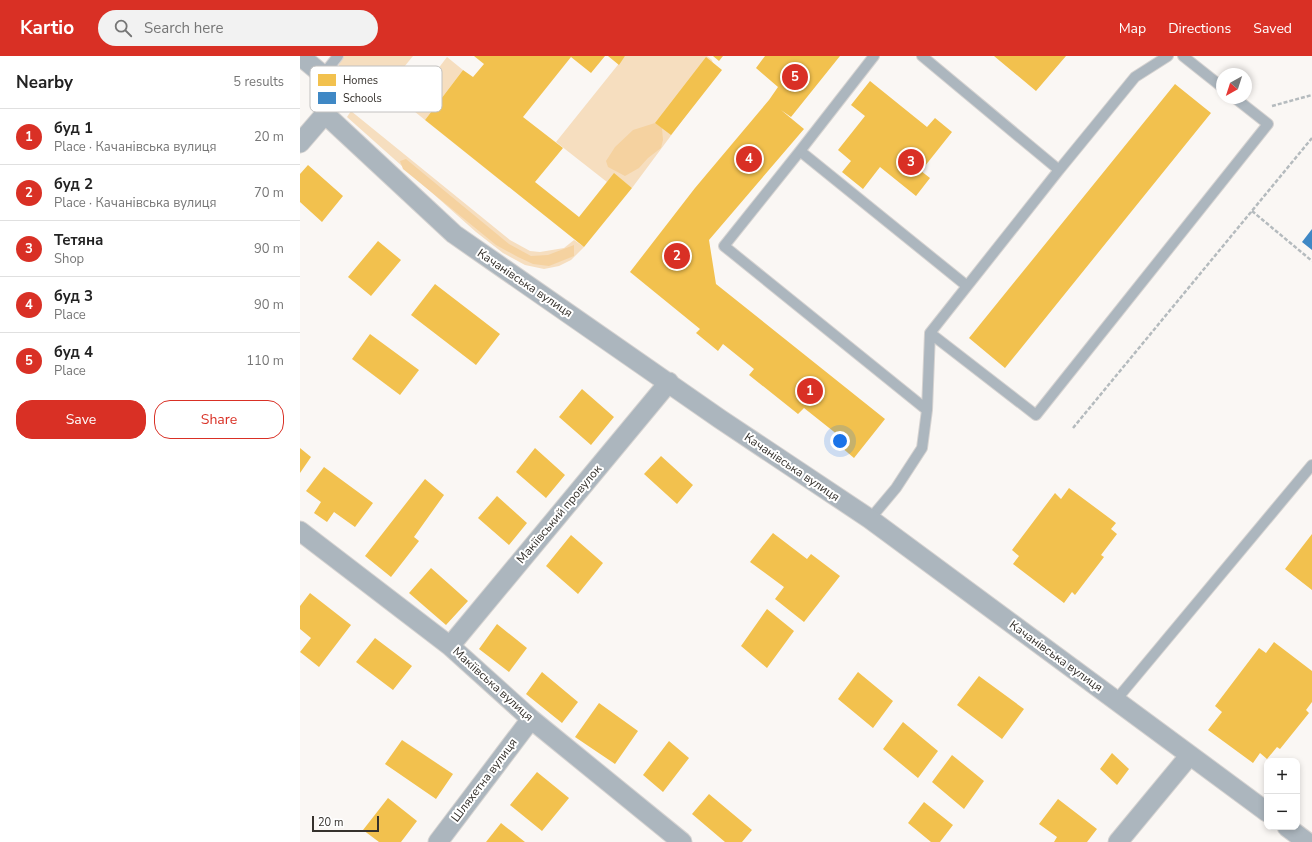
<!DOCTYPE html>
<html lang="en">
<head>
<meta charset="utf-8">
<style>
  :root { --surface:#fff; --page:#f2f2f2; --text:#222; --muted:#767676; --line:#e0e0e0; --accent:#d93025 }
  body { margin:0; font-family:"Nunito Sans",sans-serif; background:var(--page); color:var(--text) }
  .controls { position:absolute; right:12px; bottom:12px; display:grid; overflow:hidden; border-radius:8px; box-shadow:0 2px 6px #0003 }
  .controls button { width:36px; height:36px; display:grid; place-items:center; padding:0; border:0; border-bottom:1px solid var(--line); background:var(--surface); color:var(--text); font:20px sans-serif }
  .compass { position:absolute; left:916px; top:12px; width:36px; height:36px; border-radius:50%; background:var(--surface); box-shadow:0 2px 6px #0003; rotate:219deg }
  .scale { position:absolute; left:12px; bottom:10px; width:67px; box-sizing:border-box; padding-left:4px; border:2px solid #35312c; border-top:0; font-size:11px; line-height:14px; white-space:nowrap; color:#35312c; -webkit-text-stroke:3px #fff; paint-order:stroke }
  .you { position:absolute; left:540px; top:385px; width:14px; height:14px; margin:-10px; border:3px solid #fff; border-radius:50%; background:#1a73e8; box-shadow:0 0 0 6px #1a73e833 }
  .badge { display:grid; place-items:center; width:26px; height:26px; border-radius:50%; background:var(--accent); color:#fff; font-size:13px; font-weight:700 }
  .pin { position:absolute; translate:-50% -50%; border:2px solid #fff; box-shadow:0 1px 4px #0006 }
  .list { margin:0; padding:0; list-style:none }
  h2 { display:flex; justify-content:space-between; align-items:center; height:52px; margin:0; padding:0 16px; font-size:17px }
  h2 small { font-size:13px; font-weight:400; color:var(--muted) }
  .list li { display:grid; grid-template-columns:26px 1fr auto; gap:12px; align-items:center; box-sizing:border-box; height:56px; padding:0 16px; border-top:1px solid var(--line) }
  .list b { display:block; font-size:15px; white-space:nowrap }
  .list p { margin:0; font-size:13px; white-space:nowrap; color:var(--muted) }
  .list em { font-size:13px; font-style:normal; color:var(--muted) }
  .actions { display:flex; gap:8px; padding:12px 16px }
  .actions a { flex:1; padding:9px 0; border:1px solid var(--accent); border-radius:16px; text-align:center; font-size:14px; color:var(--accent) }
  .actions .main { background:var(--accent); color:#fff }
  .icon { flex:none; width:22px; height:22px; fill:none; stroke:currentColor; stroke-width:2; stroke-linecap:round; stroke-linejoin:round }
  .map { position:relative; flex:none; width:1012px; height:786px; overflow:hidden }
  header { display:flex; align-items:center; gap:24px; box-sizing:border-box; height:56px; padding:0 20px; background:var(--accent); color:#fff }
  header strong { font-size:19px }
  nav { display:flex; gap:22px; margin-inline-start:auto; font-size:14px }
  .search { width:280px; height:36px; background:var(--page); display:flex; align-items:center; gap:10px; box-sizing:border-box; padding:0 14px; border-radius:22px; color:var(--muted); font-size:15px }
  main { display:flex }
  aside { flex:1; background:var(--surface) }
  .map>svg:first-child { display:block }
  .green { fill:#f6debf }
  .forest { fill:#f5d2a0 }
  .homes { fill:#f2c14e }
  .schools { fill:#3f88c5 }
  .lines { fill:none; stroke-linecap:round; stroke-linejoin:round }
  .service-casing { stroke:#d6d3d1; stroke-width:12 }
  .minor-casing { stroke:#d6d3d1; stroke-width:21 }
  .path { stroke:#b5bbbe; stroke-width:2.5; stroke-dasharray:4 2; stroke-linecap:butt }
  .service { stroke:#acb6be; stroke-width:10 }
  .minor { stroke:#acb6be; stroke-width:19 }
  .labels { text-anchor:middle; stroke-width:4; stroke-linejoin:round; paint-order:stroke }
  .street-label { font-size:12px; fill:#35312c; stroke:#fff }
  .key { fill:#fff; stroke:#c2c1c0; stroke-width:1 }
  .key-label { font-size:11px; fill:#35312c }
</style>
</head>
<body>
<header>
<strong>Kartio</strong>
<div class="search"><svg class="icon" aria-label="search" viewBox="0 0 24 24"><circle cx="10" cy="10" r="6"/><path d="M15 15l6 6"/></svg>Search here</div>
<nav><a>Map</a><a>Directions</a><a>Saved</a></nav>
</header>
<main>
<aside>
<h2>Nearby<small>5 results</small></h2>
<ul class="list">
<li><span class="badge">1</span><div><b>буд 1</b><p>Place · Качанівська вулиця</p></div><em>20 m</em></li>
<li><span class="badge">2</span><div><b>буд 2</b><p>Place · Качанівська вулиця</p></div><em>70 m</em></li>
<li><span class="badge">3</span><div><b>Тетяна</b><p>Shop</p></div><em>90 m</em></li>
<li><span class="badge">4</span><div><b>буд 3</b><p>Place</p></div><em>90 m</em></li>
<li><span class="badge">5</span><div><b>буд 4</b><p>Place</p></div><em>110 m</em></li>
</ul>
<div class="actions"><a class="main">Save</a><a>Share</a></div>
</aside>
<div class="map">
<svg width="1012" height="786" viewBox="0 0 1012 786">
  <rect width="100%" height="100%" fill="#faf7f4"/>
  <!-- green -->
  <path class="green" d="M 44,0 L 113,0 L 87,32 L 76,39 L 59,41 L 47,33 L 38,21 L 39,8 Z
    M 325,0 L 407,0 L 412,4 L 416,19 L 332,132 L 314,118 L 307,126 L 256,86 Z
    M 147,1 L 163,14 L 125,64 L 109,51 Z
    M 51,55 L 210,184 L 230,195 L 240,196 L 264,192 L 274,184 L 284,191 L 271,204 L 259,210 L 244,213 L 225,209 L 203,197 L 176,176 L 47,61 Z"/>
  <!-- forest -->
  <path class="forest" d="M 355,67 L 362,72 L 363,84 L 361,92 L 348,102 L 339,112 L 325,120 L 308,111 L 306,105 L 315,91 L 333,74 Z
    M 106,103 L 209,188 L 231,200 L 248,199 L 274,189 L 274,200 L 249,210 L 233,208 L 218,201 L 196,189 L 103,113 L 100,105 Z"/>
  <!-- homes -->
  <path class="homes" d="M 174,0 L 305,0 L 291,17 L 271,1 L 223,61 L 263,92 L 235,126 L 279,161 L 314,117 L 332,132 L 284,191 L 125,64 L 163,14 L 173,21 L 184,8 Z
    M 308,0 L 325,0 L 319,9 Z
    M 413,0 L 423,0 L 419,5 Z
    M 465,0 L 540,0 L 491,61 L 481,54 L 504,73 L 409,184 L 416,228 L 585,363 L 554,402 L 534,385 L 538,379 L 504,352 L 498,358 L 449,319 L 454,313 L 423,288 L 418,295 L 396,277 L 400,273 L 330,216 L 395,132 L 469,44 L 478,31 L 456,12 Z
    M 694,0 L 766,0 L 736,35 Z
    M 406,1 L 422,14 L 371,79 L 355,67 Z
    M 570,25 L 627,71 L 635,62 L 652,76 L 621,115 L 630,122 L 616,140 L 580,111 L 563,133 L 542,116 L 551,105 L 538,94 L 565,60 L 551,49 Z
    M 875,28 L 911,57 L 705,312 L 669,282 Z
    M 8,109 L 43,140 L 22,166 L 0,146 L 0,118 Z
    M 78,185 L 101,204 L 71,240 L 48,221 Z
    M 135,228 L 200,278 L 176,309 L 111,259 Z
    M 70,278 L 119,314 L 100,339 L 52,303 Z
    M 282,333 L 314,361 L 291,389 L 259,361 Z
    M 0,392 L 11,401 L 0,417 Z
    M 235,392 L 265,419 L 246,442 L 216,416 Z
    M 361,400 L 393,429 L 377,448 L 344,418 Z
    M 24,411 L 73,447 L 55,471 L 34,456 L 27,466 L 14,457 L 21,446 L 6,435 Z
    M 125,423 L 144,439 L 114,481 L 119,485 L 91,521 L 65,500 Z
    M 769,432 L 816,467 L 811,473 L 817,478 L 801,499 L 804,501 L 775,539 L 772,536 L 764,547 L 713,508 L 719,500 L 712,494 L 755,437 L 761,443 Z
    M 197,440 L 227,467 L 209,489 L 178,462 Z
    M 473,477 L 507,503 L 511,498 L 540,520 L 504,566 L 475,543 L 484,531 L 450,506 Z
    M 1012,478 L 1012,534 L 985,513 Z
    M 271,479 L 303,507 L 278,538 L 246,510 Z
    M 131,512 L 168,545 L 146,569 L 109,537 Z
    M 10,537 L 51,569 L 19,611 L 0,596 L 11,582 L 0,573 L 0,550 Z
    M 467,553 L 494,575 L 467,612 L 441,590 Z
    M 197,568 L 227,592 L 209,616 L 179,593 Z
    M 75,582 L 112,610 L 93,634 L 56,606 Z
    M 974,586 L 1012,615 L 1012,646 L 1006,654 L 1009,657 L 980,693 L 977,691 L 967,703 L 960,697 L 953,707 L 908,674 L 922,656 L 915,650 L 959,592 L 966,597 Z
    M 242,616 L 278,646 L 262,667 L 226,638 Z
    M 558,616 L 593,645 L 573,672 L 538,643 Z
    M 679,620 L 724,653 L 702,683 L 657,649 Z
    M 299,647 L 338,675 L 315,708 L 275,681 Z
    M 603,666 L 638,695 L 618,722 L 583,693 Z
    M 102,684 L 153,718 L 136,743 L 85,708 Z
    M 369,685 L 389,702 L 363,736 L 343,719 Z
    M 812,697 L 829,713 L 817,729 L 800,713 Z
    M 652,699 L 684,725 L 664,753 L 632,726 Z
    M 237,716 L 269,742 L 242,775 L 210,749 Z
    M 409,738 L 452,774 L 442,786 L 425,786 L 392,758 Z
    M 88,742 L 117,765 L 101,786 L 79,786 L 63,774 Z
    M 758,743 L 797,773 L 787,786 L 754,786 L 757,781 L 739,768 Z
    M 624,746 L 653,769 L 640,786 L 631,786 L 608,767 Z
    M 201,767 L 225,786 L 186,786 Z"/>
  <!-- schools -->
  <path class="schools" d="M 1012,173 L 1012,194 L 1002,186 Z"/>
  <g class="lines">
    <!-- service casing -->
    <g class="service-casing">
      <path id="service" d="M 574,0 L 500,95 L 424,190 L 627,354
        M 883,0 L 922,31
        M 23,19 L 38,0
        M 500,95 L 667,230
        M 759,114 L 835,21 L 868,0
        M 630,277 L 736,359 L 968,68 L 935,42
        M 570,463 L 596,432 L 622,392 L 627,354 L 630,277 L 759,114 L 622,0
        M 816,644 L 1012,409"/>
    </g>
    <!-- minor casing -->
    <g class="minor-casing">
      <path id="minor" d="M 0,0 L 23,19 L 25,58
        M 0,87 L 25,58 L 154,178 L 420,363 L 570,463 L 967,756
        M 0,475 L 150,590 L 231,663 L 382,786
        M 150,590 L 369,326
        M 987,771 L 1007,786
        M 138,786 L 231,663
        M 818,786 L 890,699"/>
    </g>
    <!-- path -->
    <path class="path" d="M 972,50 L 1012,39
      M 952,155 L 1012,205
      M 773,372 L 1012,82"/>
    <!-- service -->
    <use href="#service" class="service"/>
    <!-- minor -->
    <use href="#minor" class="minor"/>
  </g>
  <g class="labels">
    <!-- street labels -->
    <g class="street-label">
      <text transform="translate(225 227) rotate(34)" y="4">Качанівська вулиця</text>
      <text transform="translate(492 411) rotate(34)" y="4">Качанівська вулиця</text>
      <text transform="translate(259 458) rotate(-50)" y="4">Макіївський провулок</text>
      <text transform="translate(756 600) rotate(36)" y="4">Качанівська вулиця</text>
      <text transform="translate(193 628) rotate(42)" y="4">Макіївська вулиця</text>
      <text transform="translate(184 724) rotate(-53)" y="4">Шляхетна вулиця</text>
    </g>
  </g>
  <!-- legend -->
  <rect x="10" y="10" width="132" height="46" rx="6" class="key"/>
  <rect x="18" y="18" width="18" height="12" fill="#f2c14e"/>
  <rect x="18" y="36" width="18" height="12" fill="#3f88c5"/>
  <g class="key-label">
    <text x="43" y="28">Homes</text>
    <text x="43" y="46">Schools</text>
  </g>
</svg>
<div class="controls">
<button>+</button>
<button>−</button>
</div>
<svg class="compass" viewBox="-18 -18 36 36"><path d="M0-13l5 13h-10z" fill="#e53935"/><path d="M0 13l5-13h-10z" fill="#767676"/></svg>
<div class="scale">20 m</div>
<div class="you"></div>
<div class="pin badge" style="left:510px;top:335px">1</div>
<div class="pin badge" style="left:377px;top:200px">2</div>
<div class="pin badge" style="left:611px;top:106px">3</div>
<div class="pin badge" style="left:449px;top:103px">4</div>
<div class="pin badge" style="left:495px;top:21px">5</div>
</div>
</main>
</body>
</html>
